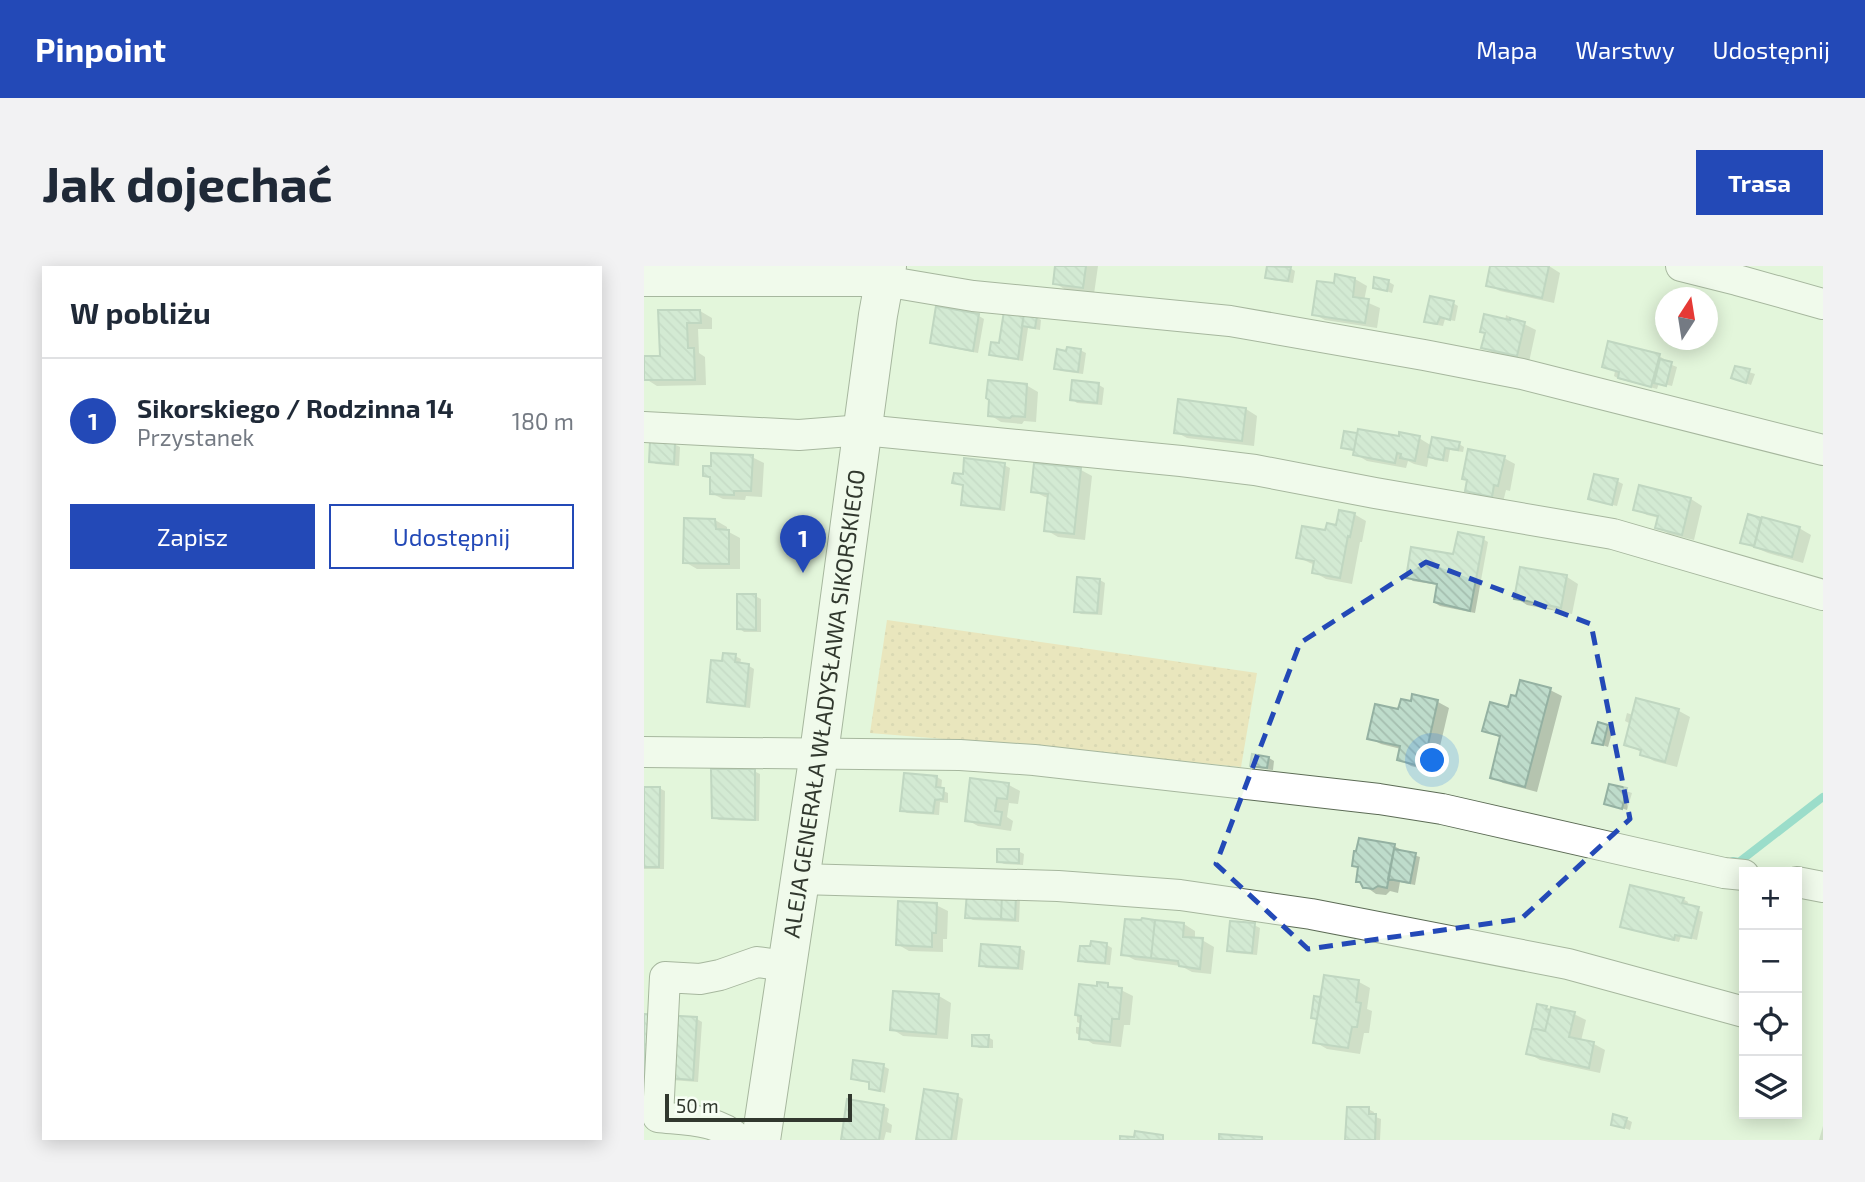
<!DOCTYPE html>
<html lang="pl">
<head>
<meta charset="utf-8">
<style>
  :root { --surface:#fff; --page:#f2f2f3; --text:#1f2937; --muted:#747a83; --line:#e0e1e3; --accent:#2349b7 }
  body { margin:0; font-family:"Exo 2",sans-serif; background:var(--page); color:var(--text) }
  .controls { position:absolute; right:21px; bottom:21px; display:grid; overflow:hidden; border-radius:0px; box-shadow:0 4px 18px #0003 }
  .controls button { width:63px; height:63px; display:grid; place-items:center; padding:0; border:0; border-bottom:2px solid var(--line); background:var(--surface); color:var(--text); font:35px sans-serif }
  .compass { position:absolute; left:1011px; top:21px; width:63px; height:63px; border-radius:50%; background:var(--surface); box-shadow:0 4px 18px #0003; rotate:12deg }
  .scale { position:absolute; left:21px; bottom:18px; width:187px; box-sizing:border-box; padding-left:7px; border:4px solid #31382e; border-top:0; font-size:19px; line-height:24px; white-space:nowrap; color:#31382e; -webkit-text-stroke:5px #f7fef4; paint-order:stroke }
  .you { position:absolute; left:789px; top:495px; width:24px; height:24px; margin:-18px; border:5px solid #fff; border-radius:50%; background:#1a73e8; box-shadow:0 0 0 10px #1a73e833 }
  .badge { display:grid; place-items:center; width:46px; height:46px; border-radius:50%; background:var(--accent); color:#fff; font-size:23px; font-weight:700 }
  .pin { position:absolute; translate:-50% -58px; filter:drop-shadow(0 2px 4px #0008) }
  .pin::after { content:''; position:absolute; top:37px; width:24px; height:21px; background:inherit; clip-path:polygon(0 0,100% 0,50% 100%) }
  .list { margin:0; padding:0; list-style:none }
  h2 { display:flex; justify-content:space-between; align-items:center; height:91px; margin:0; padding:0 28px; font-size:30px }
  h2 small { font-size:23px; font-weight:400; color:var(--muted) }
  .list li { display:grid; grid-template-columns:46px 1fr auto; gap:21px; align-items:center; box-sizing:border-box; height:126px; padding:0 28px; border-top:2px solid var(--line) }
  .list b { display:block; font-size:26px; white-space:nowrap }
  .list p { margin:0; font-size:23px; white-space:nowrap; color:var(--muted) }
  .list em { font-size:23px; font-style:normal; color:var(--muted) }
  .actions { display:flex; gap:14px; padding:21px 28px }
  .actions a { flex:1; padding:16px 0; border:2px solid var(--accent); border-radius:0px; text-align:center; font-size:24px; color:var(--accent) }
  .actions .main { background:var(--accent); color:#fff }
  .icon { flex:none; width:38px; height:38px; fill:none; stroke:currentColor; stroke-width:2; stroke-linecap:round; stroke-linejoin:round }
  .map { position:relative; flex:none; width:1179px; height:874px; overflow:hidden; border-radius:0px }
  header { display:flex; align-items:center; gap:42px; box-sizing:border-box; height:98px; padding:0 35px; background:var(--accent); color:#fff }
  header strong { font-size:33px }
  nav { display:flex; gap:38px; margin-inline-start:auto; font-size:24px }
  .intro { display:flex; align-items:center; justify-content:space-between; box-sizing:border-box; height:168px; padding:0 42px }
  h1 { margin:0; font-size:49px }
  .button { padding:18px 32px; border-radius:0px; background:var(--accent); color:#fff; font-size:24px; font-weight:700 }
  main { display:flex; gap:42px; padding:0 42px }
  aside { flex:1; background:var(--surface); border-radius:0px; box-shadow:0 4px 18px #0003 }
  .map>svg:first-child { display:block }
  .grass { fill:url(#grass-dots) }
  .shadow { fill:#0003 }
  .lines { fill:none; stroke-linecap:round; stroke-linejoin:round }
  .stream { stroke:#44bfb5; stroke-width:8 }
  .building { fill:url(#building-back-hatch); stroke:#94b1a2; stroke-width:2 }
  .minor-casing { stroke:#5c6b55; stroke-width:32 }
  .major-casing { stroke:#5c6b55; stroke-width:40 }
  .minor { stroke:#fff; stroke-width:30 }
  .major { stroke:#fff; stroke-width:38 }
  .marked { fill:none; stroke:#2349b7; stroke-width:5; stroke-dasharray:14 9; stroke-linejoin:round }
  .labels { text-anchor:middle; stroke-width:5; stroke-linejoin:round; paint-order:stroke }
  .street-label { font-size:23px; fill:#31382e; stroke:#f7fef4 }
</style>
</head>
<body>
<header>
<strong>Pinpoint</strong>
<nav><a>Mapa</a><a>Warstwy</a><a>Udostępnij</a></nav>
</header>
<div class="intro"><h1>Jak dojechać</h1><a class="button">Trasa</a></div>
<main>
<aside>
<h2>W pobliżu<small></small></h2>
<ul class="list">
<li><span class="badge">1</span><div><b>Sikorskiego / Rodzinna 14</b><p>Przystanek</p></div><em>180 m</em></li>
</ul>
<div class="actions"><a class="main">Zapisz</a><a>Udostępnij</a></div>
</aside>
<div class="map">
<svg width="1179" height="874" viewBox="0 0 1179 874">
  <defs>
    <pattern id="grass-dots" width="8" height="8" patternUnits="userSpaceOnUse" patternTransform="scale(1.75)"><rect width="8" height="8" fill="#efd299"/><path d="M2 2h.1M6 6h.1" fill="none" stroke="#cdb584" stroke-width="1.8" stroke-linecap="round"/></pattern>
    <pattern id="building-back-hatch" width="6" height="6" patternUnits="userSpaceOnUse" patternTransform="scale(1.75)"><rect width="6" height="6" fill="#bedccb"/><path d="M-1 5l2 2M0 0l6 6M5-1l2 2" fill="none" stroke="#a4beaf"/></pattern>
  </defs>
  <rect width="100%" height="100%" fill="#e3f5db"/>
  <!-- grass -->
  <path class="grass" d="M 243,354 L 613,407 L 597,501 L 374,479 L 226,467 Z"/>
  <!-- shadow -->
  <path class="shadow" d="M 413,0 L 454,0 L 450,28 L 422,24 L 411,17 Z
    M 624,0 L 646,2 L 651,5 L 649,17 L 628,14 L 623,11 Z
    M 848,0 L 905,0 L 916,7 L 910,37 L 856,25 L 844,19 Z
    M 692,10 L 711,13 L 723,20 L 720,35 L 736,42 L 733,62 L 681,54 L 670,48 L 691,19 Z
    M 732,14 L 745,16 L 750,19 L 748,27 L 730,21 Z
    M 809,37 L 814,40 L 811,55 L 801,53 L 799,60 L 787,58 L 782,55 Z
    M 294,42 L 335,50 L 340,53 L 334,87 L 293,79 L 288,76 Z
    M 56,45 L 68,52 L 68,63 L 54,63 L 55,87 L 61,91 L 62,119 L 13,120 L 2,113 L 17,92 L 16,46 Z
    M 361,47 L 392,51 L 397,54 L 396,64 L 384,62 L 379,95 L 352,91 L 347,88 L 357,79 Z
    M 862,49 L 892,64 L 885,96 L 851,88 L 839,81 L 861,55 Z
    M 436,84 L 442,87 L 439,108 L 417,105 L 412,102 L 424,87 Z
    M 1015,90 L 1020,93 L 1020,96 L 1033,101 L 1028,120 L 1015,117 L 1013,123 L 975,113 L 970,110 L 971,105 L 960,100 Z
    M 1092,102 L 1111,108 L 1107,119 L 1089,112 Z
    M 382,119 L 394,126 L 392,156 L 380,155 L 378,158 L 357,156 L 346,149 Z
    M 455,119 L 460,122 L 458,139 L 433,137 L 428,133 Z
    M 602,143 L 613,150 L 610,180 L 543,172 L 532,166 Z
    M 701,167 L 775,172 L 788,180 L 815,178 L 820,181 L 819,186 L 806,184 L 804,196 L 791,194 L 785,190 L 783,201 L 770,198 L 764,195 L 762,202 L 723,195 L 711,188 L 712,185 L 698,181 Z
    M 30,178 L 36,181 L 35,200 L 12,198 L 7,195 Z
    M 108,191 L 120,197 L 118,231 L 102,230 L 101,234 L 79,233 L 67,227 L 68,214 L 60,209 Z
    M 860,192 L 871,198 L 866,225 L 862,224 L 859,236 L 835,231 L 823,224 Z
    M 360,199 L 366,202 L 361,245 L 324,241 L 318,238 L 320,220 L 310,216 L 320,210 Z
    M 437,204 L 448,210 L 441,274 L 414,271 L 402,264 L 406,232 L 401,231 L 389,225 Z
    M 973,215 L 979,218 L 973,240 L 951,235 Z
    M 1047,233 L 1058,240 L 1050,274 L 1025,268 L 1013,261 L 1015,252 L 1003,249 L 991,243 Z
    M 710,248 L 722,255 L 718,276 L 716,276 L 708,318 L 682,313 L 670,306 L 672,299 L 666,297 L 654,291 Z
    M 1116,253 L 1155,262 L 1167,269 L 1159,297 L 1124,287 L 1098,276 Z
    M 71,254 L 83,261 L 83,265 L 96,272 L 96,303 L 53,303 L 41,296 Z
    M 839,273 L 844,276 L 831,347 L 796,340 L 791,337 L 794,319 L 769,315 L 764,311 L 810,290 Z
    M 923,311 L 934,318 L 928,348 L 883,339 L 872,332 Z
    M 456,314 L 461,317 L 458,349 L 437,348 L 432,345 Z
    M 111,330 L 117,333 L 117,366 L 100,366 L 95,362 Z
    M 91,390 L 97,393 L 96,399 L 105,400 L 110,403 L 106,442 L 70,438 L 65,435 L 80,397 Z
    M 906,424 L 918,430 L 893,526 L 859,517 L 848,511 L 857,472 L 840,464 L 865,443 Z
    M 770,430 L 794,436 L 805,442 L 790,506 L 767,500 L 755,493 L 757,483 L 737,478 L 725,472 L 768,438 Z
    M 1035,445 L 1046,451 L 1033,501 L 1010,495 L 998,488 L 998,486 L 982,479 L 987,458 L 981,455 L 983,447 L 989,449 Z
    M 964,460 L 969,463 L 964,481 L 950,476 Z
    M 609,490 L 625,492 L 630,495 L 629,504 L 613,502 L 608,499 Z
    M 110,505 L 116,508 L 115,555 L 75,554 L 69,551 Z
    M 293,511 L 298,514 L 297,524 L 304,527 L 304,537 L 296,536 L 295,549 L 263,547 L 258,544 Z
    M 365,519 L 376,525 L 374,538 L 365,537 L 363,551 L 369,555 L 367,565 L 334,560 L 323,554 Z
    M 967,520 L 988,527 L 983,544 L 962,537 Z
    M 0,522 L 15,522 L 21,525 L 20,603 L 0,603 Z
    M 750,580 L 763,587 L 776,591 L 771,619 L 756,616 L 754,627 L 746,625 L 742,629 L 732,628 L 714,615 L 715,602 L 710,599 Z
    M 374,585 L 380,588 L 379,599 L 360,598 L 354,595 Z
    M 371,629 L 376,633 L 375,656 L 329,654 L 323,651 Z
    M 1039,633 L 1044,636 L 1043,640 L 1059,646 L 1053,674 L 1037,670 L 1035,676 L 983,663 L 978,660 Z
    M 292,639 L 304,645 L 303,673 L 299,673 L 299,686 L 265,685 L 253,678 Z
    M 540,658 L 551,665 L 551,673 L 558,674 L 570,681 L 567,708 L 548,706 L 537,700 L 491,694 L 479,688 Z
    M 610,659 L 616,662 L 613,689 L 590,687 L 585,684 Z
    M 463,679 L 468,682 L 466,699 L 441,697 L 436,694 Z
    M 375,682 L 381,685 L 379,704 L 342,702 L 337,699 Z
    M 715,716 L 726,722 L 723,743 L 728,745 L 725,767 L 720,767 L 716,788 L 683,783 L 671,776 L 675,755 L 668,751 L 676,732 Z
    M 464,719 L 471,723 L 477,724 L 489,730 L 486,759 L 480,759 L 477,781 L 449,778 L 432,767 L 432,761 L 443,761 L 433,756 L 433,749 L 455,722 Z
    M 250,727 L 295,730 L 307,737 L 304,773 L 259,770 L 248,763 Z
    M 904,742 L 908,745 L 930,748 L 942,754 L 937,775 L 950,778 L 961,784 L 956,807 L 896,794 L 884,787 Z
    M 0,750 L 53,753 L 58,756 L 54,816 L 0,812 Z
    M 344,771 L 349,774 L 349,782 L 335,782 L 330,779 Z
    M 239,800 L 245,803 L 241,827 L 227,822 L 227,817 L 214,815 L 208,812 Z
    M 282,825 L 314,830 L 319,833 L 313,874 L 274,874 Z
    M 205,835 L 240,840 L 245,843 L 243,856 L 248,859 L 247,867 L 242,866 L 240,874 L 199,874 Z
    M 724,843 L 730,846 L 729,850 L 737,853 L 736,874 L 703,874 Z
    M 982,853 L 988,856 L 986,864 L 969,858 Z
    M 1179,860 L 1179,874 L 1175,874 Z"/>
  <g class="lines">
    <!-- stream -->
    <path class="stream" d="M 1089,595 L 1095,596 L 1179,531"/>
  </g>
  <!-- building -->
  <path class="building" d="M 411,0 L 442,0 L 439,22 L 409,18 Z
    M 623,0 L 647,1 L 644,15 L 621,12 Z
    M 846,0 L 905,0 L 898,32 L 842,20 Z
    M 691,8 L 711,12 L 709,31 L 725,33 L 721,57 L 668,49 L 673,15 L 690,17 Z
    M 730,11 L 745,14 L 743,25 L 729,22 Z
    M 786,30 L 810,35 L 806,54 L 796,51 L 793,58 L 780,56 Z
    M 292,40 L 335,48 L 329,85 L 286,77 Z
    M 14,44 L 56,44 L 57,57 L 43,57 L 44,82 L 50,82 L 51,114 L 0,114 L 0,90 L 16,90 Z
    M 360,45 L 380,47 L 374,93 L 345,89 L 347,76 L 355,77 Z
    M 380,47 L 393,50 L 391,62 L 378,60 Z
    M 840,48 L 866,54 L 866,52 L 881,56 L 873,90 L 837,82 L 841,67 L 836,66 Z
    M 964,75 L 1016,88 L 1007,121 L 974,112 L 975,106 L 958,101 Z
    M 423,81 L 437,83 L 434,106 L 410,103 L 413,83 L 422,85 Z
    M 1016,93 L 1028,96 L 1022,120 L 1010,117 Z
    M 1091,100 L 1106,103 L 1102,117 L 1087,112 Z
    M 344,114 L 383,118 L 381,151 L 368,150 L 366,152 L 344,150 L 345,134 L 342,132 Z
    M 428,114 L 455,117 L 453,137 L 426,134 Z
    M 534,133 L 602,142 L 598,175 L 530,167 Z
    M 714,163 L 755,170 L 755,166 L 776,170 L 771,195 L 756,192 L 757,188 L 753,187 L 751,197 L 709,189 Z
    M 700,165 L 713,167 L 710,184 L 697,182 Z
    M 788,171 L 816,176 L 814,184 L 801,182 L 799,194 L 784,191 Z
    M 6,175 L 31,177 L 30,198 L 5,196 Z
    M 824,183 L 861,190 L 854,220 L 850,219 L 848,231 L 821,225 L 823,214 L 818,213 Z
    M 67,187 L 109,189 L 107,225 L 90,225 L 90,229 L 66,228 L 66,211 L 59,210 L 59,200 L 67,200 Z
    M 320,192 L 361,197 L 356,243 L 317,239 L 319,219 L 308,217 L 310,207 L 319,208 Z
    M 390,197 L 437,202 L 430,268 L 400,265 L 404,228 L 387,226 Z
    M 950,208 L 974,213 L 968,239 L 944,233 Z
    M 995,219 L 1047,232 L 1038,269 L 1011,262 L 1014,250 L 989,244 Z
    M 695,244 L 711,247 L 706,271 L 704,270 L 696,312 L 668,307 L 670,295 L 652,292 L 658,260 L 681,264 L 683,257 L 692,259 Z
    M 1104,248 L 1117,252 L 1110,280 L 1096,277 Z
    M 1118,251 L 1156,261 L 1148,291 L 1110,281 Z
    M 40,252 L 71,253 L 72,263 L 85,264 L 85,298 L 39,297 Z
    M 814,266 L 840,271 L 826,345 L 790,336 L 793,318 L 762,312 L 767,281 L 809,288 Z
    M 876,301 L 923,309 L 917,342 L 889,336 L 870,333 Z
    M 433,311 L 456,313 L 453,347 L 430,346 Z
    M 93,328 L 112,328 L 112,364 L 93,363 Z
    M 79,387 L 92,388 L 91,396 L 105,398 L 101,440 L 63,436 L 67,394 L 78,395 Z
    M 876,414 L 907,422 L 881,521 L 846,512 L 856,470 L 838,465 L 846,436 L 864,441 L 867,429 L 872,430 Z
    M 768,428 L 794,434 L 779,501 L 753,494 L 756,480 L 723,473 L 731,438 L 754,443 L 757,433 L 767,435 Z
    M 992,432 L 1035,443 L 1021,496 L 996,489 L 997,484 L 980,479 Z
    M 954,456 L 964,459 L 959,479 L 948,477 Z
    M 608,488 L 625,491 L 623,502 L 606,500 Z
    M 67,503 L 111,503 L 111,554 L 68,552 Z
    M 260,507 L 293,510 L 292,521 L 300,522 L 299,533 L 291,534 L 289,547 L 256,545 Z
    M 326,512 L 365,517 L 363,533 L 353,532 L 351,545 L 358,546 L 356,559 L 321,555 Z
    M 965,518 L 983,522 L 978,543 L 960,538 Z
    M 0,521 L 16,521 L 15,601 L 0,601 Z
    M 715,572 L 751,578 L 743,622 L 734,620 L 729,623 L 722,622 L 719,622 L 716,616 L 712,616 L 714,601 L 708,600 L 710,585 L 712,585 Z
    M 353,583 L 375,583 L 375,597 L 353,596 Z
    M 750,583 L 772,587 L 766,617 L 744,613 Z
    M 986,619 L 1040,632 L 1038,637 L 1055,641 L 1047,672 L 1031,669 L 1030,674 L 976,661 Z
    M 323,626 L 358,628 L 357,653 L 321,652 Z
    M 358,628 L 372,628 L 371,654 L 357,653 Z
    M 254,635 L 293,637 L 292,667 L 288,667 L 288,681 L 252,679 Z
    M 498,652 L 511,654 L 507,692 L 477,689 L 481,653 L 497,654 Z
    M 511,654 L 540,657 L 539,671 L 559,672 L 556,703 L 535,700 L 534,695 L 507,692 Z
    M 586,655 L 611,657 L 608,687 L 583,685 Z
    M 447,675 L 463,677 L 461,697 L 434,695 L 436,680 L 446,680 Z
    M 337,678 L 376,681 L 374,702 L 335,700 Z
    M 680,709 L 715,714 L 712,736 L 717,737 L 713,761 L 708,761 L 704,782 L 669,777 Z
    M 453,716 L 464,717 L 464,721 L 478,722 L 475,753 L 468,753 L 466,776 L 435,773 L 437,750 L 431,749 L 435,718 L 453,720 Z
    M 249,725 L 295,728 L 292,768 L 246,764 Z
    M 670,730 L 677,731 L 673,753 L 667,752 Z
    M 893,738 L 903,740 L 902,743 L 906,744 L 901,765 L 888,762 Z
    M 907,741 L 931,746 L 925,771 L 950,776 L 945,802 L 882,788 L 888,762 L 901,765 Z
    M 0,748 L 53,751 L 49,814 L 0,810 Z
    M 328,769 L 345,769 L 344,781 L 328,780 Z
    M 209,794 L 240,798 L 236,825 L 225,823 L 225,816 L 207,813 Z
    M 280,823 L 314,828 L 307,874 L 272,874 Z
    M 203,833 L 240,839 L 235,874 L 197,874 Z
    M 703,841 L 725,841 L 725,848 L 732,848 L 731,874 L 701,874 Z
    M 969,848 L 983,852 L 980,862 L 967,859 Z
    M 491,865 L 519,869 L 519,874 L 476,874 L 476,870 L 490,871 Z
    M 575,868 L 618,871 L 618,874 L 575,874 Z"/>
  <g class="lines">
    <!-- minor casing -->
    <g class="minor-casing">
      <path id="minor" d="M 1037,0 L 1093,14 L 1179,38
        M 0,15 L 240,15 L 329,30 L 586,55 L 780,89 L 878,108 L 1179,184
        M 0,161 L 155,169 L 219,164 L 537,195 L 611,204 L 731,227 L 969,268 L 1179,329
        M 0,486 L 316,489 L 390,494 L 735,533 L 798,543 L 1080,607 L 1100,609
        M 155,613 L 414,620 L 536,629 L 667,648 L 924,698 L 1100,746
        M 1153,616 L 1179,621
        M 95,874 C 74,853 41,854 14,851 L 21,711 L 56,713 L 76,709 L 113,696 L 142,700"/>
    </g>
    <!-- major casing -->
    <g class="major-casing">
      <g id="major">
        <path id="s1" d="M 117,874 L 175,487 L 234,49 L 243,0"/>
      </g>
    </g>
    <!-- minor -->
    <use href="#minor" class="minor"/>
    <!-- major -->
    <use href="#major" class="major"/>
  </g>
  <!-- marked area -->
  <path d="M0 0H1179V874H0ZM 782,296 L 947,358 L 986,553 L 877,653 L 664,683 L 572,598 L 656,377 Z" fill="#e3f5db" fill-opacity=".55" fill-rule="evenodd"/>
  <path class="marked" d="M 782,296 L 947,358 L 986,553 L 877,653 L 664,683 L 572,598 L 656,377 Z"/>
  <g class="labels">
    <!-- street labels -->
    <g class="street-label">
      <text dy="8" stroke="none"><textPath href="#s1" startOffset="441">ALEJA GENERAŁA WŁADYSŁAWA SIKORSKIEGO</textPath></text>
    </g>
  </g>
</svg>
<div class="controls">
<button>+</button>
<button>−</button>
<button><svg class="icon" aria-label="locate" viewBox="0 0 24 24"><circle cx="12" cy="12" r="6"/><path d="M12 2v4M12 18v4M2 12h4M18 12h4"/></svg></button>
<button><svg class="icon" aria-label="layers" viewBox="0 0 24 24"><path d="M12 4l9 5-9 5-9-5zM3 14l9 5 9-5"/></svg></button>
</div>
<svg class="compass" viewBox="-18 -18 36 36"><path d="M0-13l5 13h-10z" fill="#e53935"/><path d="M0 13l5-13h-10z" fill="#747a83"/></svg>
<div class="scale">50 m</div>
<div class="you"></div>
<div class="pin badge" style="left:159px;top:307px">1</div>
</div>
</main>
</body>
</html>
